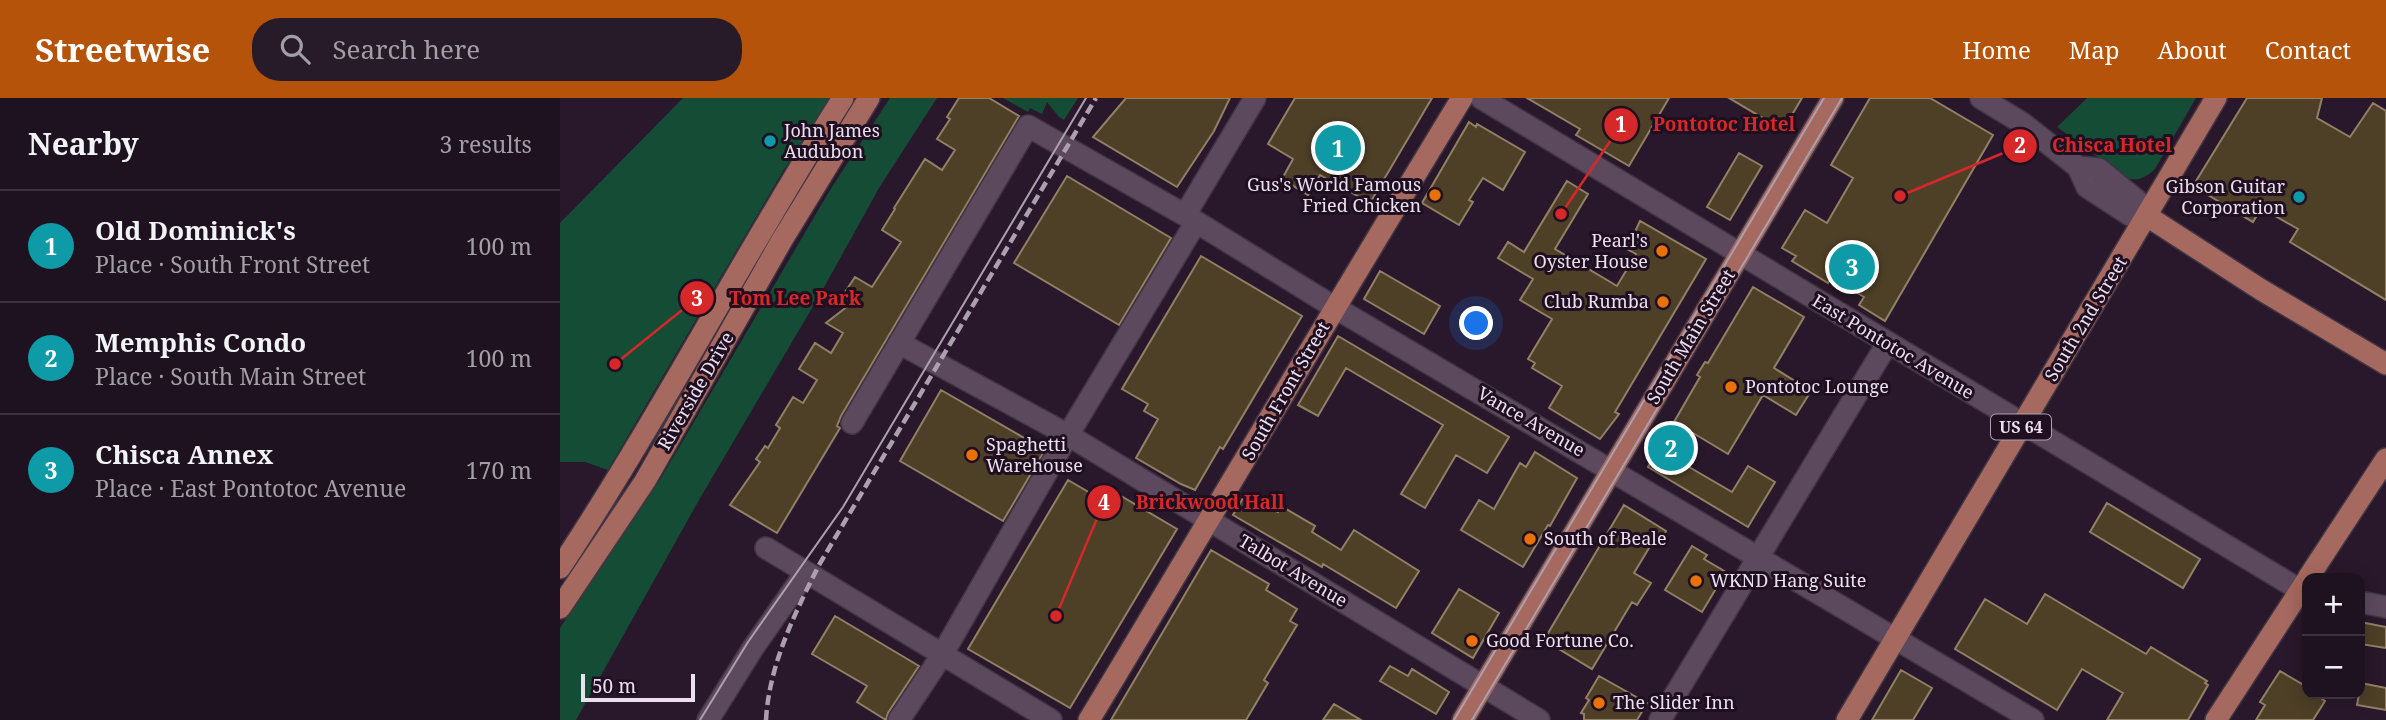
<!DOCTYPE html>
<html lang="en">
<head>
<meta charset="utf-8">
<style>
  :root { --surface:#1f1220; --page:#271b29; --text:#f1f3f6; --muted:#a19ea5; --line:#3c323e; --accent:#b45309 }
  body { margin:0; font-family:"Noto Serif",serif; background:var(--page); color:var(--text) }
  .controls { position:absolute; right:21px; bottom:21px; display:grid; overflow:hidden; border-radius:14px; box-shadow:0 4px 18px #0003 }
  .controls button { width:63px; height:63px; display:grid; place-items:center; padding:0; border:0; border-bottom:2px solid var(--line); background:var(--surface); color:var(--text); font:35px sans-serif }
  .scale { position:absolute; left:21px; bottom:18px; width:114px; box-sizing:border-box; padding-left:7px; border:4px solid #ebe0ed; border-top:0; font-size:19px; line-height:24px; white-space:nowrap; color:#ebe0ed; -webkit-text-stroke:5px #1f0f21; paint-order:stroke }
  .you { position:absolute; left:917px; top:226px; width:24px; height:24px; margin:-18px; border:5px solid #fff; border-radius:50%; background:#1a73e8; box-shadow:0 0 0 10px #1a73e833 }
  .badge { display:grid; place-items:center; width:46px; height:46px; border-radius:50%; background:var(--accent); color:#fff; font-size:23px; font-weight:700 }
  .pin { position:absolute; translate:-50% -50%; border:4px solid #fff; box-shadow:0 2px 7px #0006 }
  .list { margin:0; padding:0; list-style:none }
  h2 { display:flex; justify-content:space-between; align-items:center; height:91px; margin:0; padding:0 28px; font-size:30px }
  h2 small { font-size:23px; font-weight:400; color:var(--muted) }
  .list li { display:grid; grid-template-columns:46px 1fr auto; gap:21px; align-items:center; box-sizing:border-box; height:112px; padding:0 28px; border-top:2px solid var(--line) }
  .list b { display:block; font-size:26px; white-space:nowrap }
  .list p { margin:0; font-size:23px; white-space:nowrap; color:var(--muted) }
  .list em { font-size:23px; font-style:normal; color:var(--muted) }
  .icon { flex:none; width:38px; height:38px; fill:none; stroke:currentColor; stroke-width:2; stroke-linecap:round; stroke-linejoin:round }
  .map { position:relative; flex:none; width:1826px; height:622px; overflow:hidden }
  header { display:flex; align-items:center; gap:42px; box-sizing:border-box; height:98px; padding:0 35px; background:var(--accent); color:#fff }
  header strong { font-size:33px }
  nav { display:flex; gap:38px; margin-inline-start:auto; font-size:24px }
  .search { width:490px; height:63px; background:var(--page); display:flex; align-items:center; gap:18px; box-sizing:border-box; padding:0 24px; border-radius:28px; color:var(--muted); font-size:26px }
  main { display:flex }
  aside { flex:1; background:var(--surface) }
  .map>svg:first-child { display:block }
  .green { fill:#144c35 }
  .building { fill:#4e3f27; stroke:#928066; stroke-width:2 }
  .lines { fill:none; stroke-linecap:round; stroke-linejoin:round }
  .minor-casing { stroke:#413443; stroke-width:24 }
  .major-casing { stroke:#413443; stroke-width:24 }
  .minor { stroke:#5c495e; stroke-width:21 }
  .major { stroke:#a5695f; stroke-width:21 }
  .tram { stroke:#ac9fae; stroke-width:2 }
  .rail { stroke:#ac9fae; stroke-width:4.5; stroke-dasharray:10 5; stroke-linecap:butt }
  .culture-dot { fill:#0f9aa8; stroke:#1f0f21; stroke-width:2.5 }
  .food-dot { fill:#e8710a; stroke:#1f0f21; stroke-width:2.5 }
  .labels { text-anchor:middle; stroke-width:6; stroke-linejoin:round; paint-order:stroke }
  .shield { fill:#1f0f21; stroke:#aea1b0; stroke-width:2 }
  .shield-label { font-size:16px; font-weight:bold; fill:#ebe0ed }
  .poi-label { font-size:18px; fill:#ebe0ed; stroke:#1f0f21; text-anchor:start }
  .street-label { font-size:18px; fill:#ebe0ed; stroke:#1f0f21 }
  .leader { fill:none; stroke:#d62828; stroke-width:2.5 }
  .callout-dot { fill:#d62828; stroke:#1f0f21; stroke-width:2.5 }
  .mark-label { font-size:21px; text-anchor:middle; font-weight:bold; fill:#fff }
  .callout-label { font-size:19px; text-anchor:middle; font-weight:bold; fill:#d62828; stroke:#1f0f21; stroke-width:6; stroke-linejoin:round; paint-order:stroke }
</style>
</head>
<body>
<header>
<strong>Streetwise</strong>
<div class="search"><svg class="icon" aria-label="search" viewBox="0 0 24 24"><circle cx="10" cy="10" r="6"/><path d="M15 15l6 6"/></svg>Search here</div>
<nav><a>Home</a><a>Map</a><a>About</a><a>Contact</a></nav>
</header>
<main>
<aside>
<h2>Nearby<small>3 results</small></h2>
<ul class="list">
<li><span class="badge" style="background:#0f9aa8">1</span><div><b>Old Dominick's</b><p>Place · South Front Street</p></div><em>100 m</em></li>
<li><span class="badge" style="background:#0f9aa8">2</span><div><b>Memphis Condo</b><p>Place · South Main Street</p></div><em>100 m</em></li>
<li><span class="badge" style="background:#0f9aa8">3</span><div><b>Chisca Annex</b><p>Place · East Pontotoc Avenue</p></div><em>170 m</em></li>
</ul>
</aside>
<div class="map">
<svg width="1826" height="622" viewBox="0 0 1826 622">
  <rect width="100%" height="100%" fill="#29182b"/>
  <!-- green -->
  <path class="green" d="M 123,0 L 273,0 L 223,73 L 48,372 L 25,364 L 0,364 L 0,125 Z
    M 330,0 L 377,0 L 319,90 L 262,193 L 139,402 L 16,622 L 0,622 L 0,530 L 101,380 L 270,92 Z
    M 443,0 L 518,0 L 504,22 L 499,19 L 487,4 L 482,16 L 470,10 L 468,14 Z
    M 1527,0 L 1636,0 L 1595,71 C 1586,79 1578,84 1566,80 L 1497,29 Z"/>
  <!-- building -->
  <path class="building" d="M 399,0 L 429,0 L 459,18 L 281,318 L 277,328 L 280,330 L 217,435 L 170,407 L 200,364 L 196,361 L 205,348 L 208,350 L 220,330 L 216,327 L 233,299 L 243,305 L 257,282 L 239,271 L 255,245 L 271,255 L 283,235 L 266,225 L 288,208 L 279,203 L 295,179 L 312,189 L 341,144 L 322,132 L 335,111 L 334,110 L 365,61 L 382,72 L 395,52 L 377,41 L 390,21 L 387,19 Z
    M 566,0 L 670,0 L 654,33 L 617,89 L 533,39 Z
    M 735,0 L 872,0 L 810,105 L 760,77 L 748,97 L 722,81 L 733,61 L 708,46 Z
    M 967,0 L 1109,0 L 1069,68 L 1016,37 L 1020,31 Z
    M 1169,0 L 1242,0 L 1223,32 Z
    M 1310,0 L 1370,0 L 1433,37 L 1325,223 L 1299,207 L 1304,199 L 1271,179 L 1268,185 L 1232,163 L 1236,158 L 1222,150 L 1245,112 L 1267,125 L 1293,80 L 1271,67 Z
    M 1687,0 L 1762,0 L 1757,20 L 1790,39 L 1813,5 L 1826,13 L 1826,202 L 1730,144 L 1738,131 L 1701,110 L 1693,124 L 1633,88 Z
    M 909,24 L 916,29 L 917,26 L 965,54 L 943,92 L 923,80 L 909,102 L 913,104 L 899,127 L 862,105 Z
    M 1179,55 L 1202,68 L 1170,122 L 1147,109 Z
    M 507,78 L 611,140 L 559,227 L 454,165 Z
    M 1007,83 L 1028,96 L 995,151 L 1057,188 L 1076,156 L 1067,151 L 1080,123 L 1146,161 L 1055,314 L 1059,316 L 1040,341 L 989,310 L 1002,288 L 972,270 L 975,265 L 968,261 L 992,221 L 960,202 L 973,181 L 938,160 L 948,144 L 964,154 Z
    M 641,158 L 742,218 L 663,351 L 660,349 L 635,392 L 621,386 L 576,360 L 598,321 L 584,313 L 588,306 L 562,291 Z
    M 820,173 L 880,208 L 864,236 L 804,201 Z
    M 1193,189 L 1244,219 L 1214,270 L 1251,293 L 1236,317 L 1203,297 L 1168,356 L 1133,335 L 1117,362 L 1172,394 L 1188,368 L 1215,384 L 1188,429 L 1088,369 L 1140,279 L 1137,277 L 1145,264 L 1148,265 Z
    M 778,238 L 949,339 L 927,375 L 896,357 L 865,410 L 841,396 L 883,327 L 786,270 L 758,318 L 738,307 Z
    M 381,292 L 485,352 L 443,423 L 340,363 Z
    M 975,354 L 1017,380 L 990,428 L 988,427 L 963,469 L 901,432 L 919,402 L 934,411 L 960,365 L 966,369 Z
    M 508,382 L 549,406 L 556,395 L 617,431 L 510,610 L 408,551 Z
    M 686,395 L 718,414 L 721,408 L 755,428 L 752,434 L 781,452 L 794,432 L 859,473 L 836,510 L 763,466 L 762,469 L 673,417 Z
    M 1547,405 L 1640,461 L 1623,490 L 1530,434 Z
    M 1064,407 L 1106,433 L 1097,448 L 1092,445 L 1074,475 L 1091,485 L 1077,507 L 1072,504 L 1032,571 L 984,542 Z
    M 1132,448 L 1147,457 L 1144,461 L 1166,474 L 1142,514 L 1105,492 Z
    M 651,452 L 709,486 L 706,492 L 737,511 L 730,523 L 737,527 L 704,582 L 708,585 L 686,622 L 551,622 Z
    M 899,491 L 939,515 L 913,560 L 872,535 Z
    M 1485,496 L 1586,556 L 1591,549 L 1647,583 L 1645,585 L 1648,587 L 1628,622 L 1547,622 L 1563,595 L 1522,571 L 1497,612 L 1395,551 L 1425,501 L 1467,526 Z
    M 275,518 L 359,568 L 328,615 L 326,622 L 297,604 L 307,588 L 252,556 Z
    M 1800,524 L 1826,529 L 1826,550 L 1800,546 Z
    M 830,568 L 848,578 L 852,571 L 889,594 L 876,616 L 820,583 Z
    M 1341,572 L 1372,590 L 1353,622 L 1312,622 Z
    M 1720,573 L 1747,589 L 1747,596 L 1755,596 L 1765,603 L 1753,622 L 1696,622 L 1705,607 L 1700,604 Z
    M 1039,578 L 1087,605 L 1077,622 L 1024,622 L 1024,616 L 1021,615 L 1029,602 L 1026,600 Z
    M 1801,585 L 1826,590 L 1826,612 L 1797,607 Z
    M 774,606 L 801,622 L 763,622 Z"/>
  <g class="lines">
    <!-- minor casing -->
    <g class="minor-casing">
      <path id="minor" d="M 921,0 L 1740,492 L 1747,493
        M 1421,0 L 1462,25 L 1518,69 L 1527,89 L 1570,117 L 1587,118 L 1580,105 L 1539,71 L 1518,69
        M 625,117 L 695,0
        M 339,245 L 508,337 L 979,622
        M 292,325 L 468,28 L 625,117 L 774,209 L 1473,622
        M 206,450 L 491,622
        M 1800,504 L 1826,509
        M 148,622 L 193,550 L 246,474
        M 339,622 L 382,557 L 508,337 L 636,124
        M 1100,622 L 1327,246"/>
    </g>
    <!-- major casing -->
    <g class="major-casing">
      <path id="major" d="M 1587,118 L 1700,191 L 1826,266
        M 0,470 C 101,317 185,154 283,0
        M 1748,480 L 1826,361
        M 0,510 L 85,383 L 222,142 L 309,0
        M 529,622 C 654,415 776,206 902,0
        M 903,622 L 1273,0
        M 1287,622 L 1656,0
        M 1656,622 L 1747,482"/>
    </g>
    <!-- minor -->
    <use href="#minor" class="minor"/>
    <!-- major -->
    <use href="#major" class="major"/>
    <!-- tram -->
    <path class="tram" d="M 140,622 L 188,544 L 283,409 L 526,0
      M 894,622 L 1264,0
      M 912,622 L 1282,0"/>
    <!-- rail -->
    <path class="rail" d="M 206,622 C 209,567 235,515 259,467 L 536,0"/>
  </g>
  <!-- markers -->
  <g class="culture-dot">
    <circle cx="210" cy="43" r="7"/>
    <circle cx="1739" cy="99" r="7"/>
  </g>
  <g class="food-dot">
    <circle cx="875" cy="97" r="7"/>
    <circle cx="1102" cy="153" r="7"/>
    <circle cx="1103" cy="204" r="7"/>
    <circle cx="1171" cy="289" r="7"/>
    <circle cx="412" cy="357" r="7"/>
    <circle cx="970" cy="441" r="7"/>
    <circle cx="1136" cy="483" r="7"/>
    <circle cx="912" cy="543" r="7"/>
    <circle cx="1039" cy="605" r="7"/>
  </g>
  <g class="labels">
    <!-- shield labels -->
    <rect class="shield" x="1431" y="316.5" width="60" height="25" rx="5"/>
    <g class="shield-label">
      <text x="1461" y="335">US 64</text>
    </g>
    <!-- poi labels -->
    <g class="poi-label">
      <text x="224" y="39">John James<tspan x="224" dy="21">Audubon</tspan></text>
      <text x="861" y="93" text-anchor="end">Gus's World Famous<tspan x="861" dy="21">Fried Chicken</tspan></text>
      <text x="1725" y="95" text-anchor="end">Gibson Guitar<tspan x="1725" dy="21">Corporation</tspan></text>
      <text x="1088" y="149" text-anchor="end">Pearl's<tspan x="1088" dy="21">Oyster House</tspan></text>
      <text x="1089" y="210" text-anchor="end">Club Rumba</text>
      <text x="1185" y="295">Pontotoc Lounge</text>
      <text x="426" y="353">Spaghetti<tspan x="426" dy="21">Warehouse</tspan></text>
      <text x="984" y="447">South of Beale</text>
      <text x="1150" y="489">WKND Hang Suite</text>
      <text x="926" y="549">Good Fortune Co.</text>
      <text x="1053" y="611">The Slider Inn</text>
    </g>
    <!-- street labels -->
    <g class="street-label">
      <text transform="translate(1526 221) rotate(-59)" y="6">South 2nd Street</text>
      <text transform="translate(1131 239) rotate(-59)" y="6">South Main Street</text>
      <text transform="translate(1333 249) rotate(31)" y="6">East Pontotoc Avenue</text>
      <text transform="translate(136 293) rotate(-60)" y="6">Riverside Drive</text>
      <text transform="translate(726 293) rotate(-60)" y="6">South Front Street</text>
      <text transform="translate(971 324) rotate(30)" y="6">Vance Avenue</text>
      <text transform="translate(733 473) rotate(31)" y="6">Talbot Avenue</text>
    </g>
  </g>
  <!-- callouts -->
  <path class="leader" d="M1001 116L1061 27M1340 98L1460 48M55 266L137 200M496 518L544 404"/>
  <g class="callout-dot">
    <circle cx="1001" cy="116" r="7"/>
    <circle cx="1340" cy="98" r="7"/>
    <circle cx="55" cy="266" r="7"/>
    <circle cx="496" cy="518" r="7"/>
    <circle cx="1061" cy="27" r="18"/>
    <circle cx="1460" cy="48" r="18"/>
    <circle cx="137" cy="200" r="18"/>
    <circle cx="544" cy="404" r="18"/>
  </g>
  <g class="mark-label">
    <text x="1061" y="34">1</text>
    <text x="1460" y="55">2</text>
    <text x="137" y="208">3</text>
    <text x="544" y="412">4</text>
  </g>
  <g class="callout-label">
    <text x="1164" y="33">Pontotoc Hotel</text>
    <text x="1552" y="54">Chisca Hotel</text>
    <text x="235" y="207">Tom Lee Park</text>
    <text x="650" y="411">Brickwood Hall</text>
  </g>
</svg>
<div class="controls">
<button>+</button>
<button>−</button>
</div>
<div class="scale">50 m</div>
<div class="you"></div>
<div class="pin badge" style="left:778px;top:50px;background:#0f9aa8">1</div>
<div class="pin badge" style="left:1111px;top:350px;background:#0f9aa8">2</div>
<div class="pin badge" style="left:1292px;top:169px;background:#0f9aa8">3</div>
</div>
</main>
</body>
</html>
